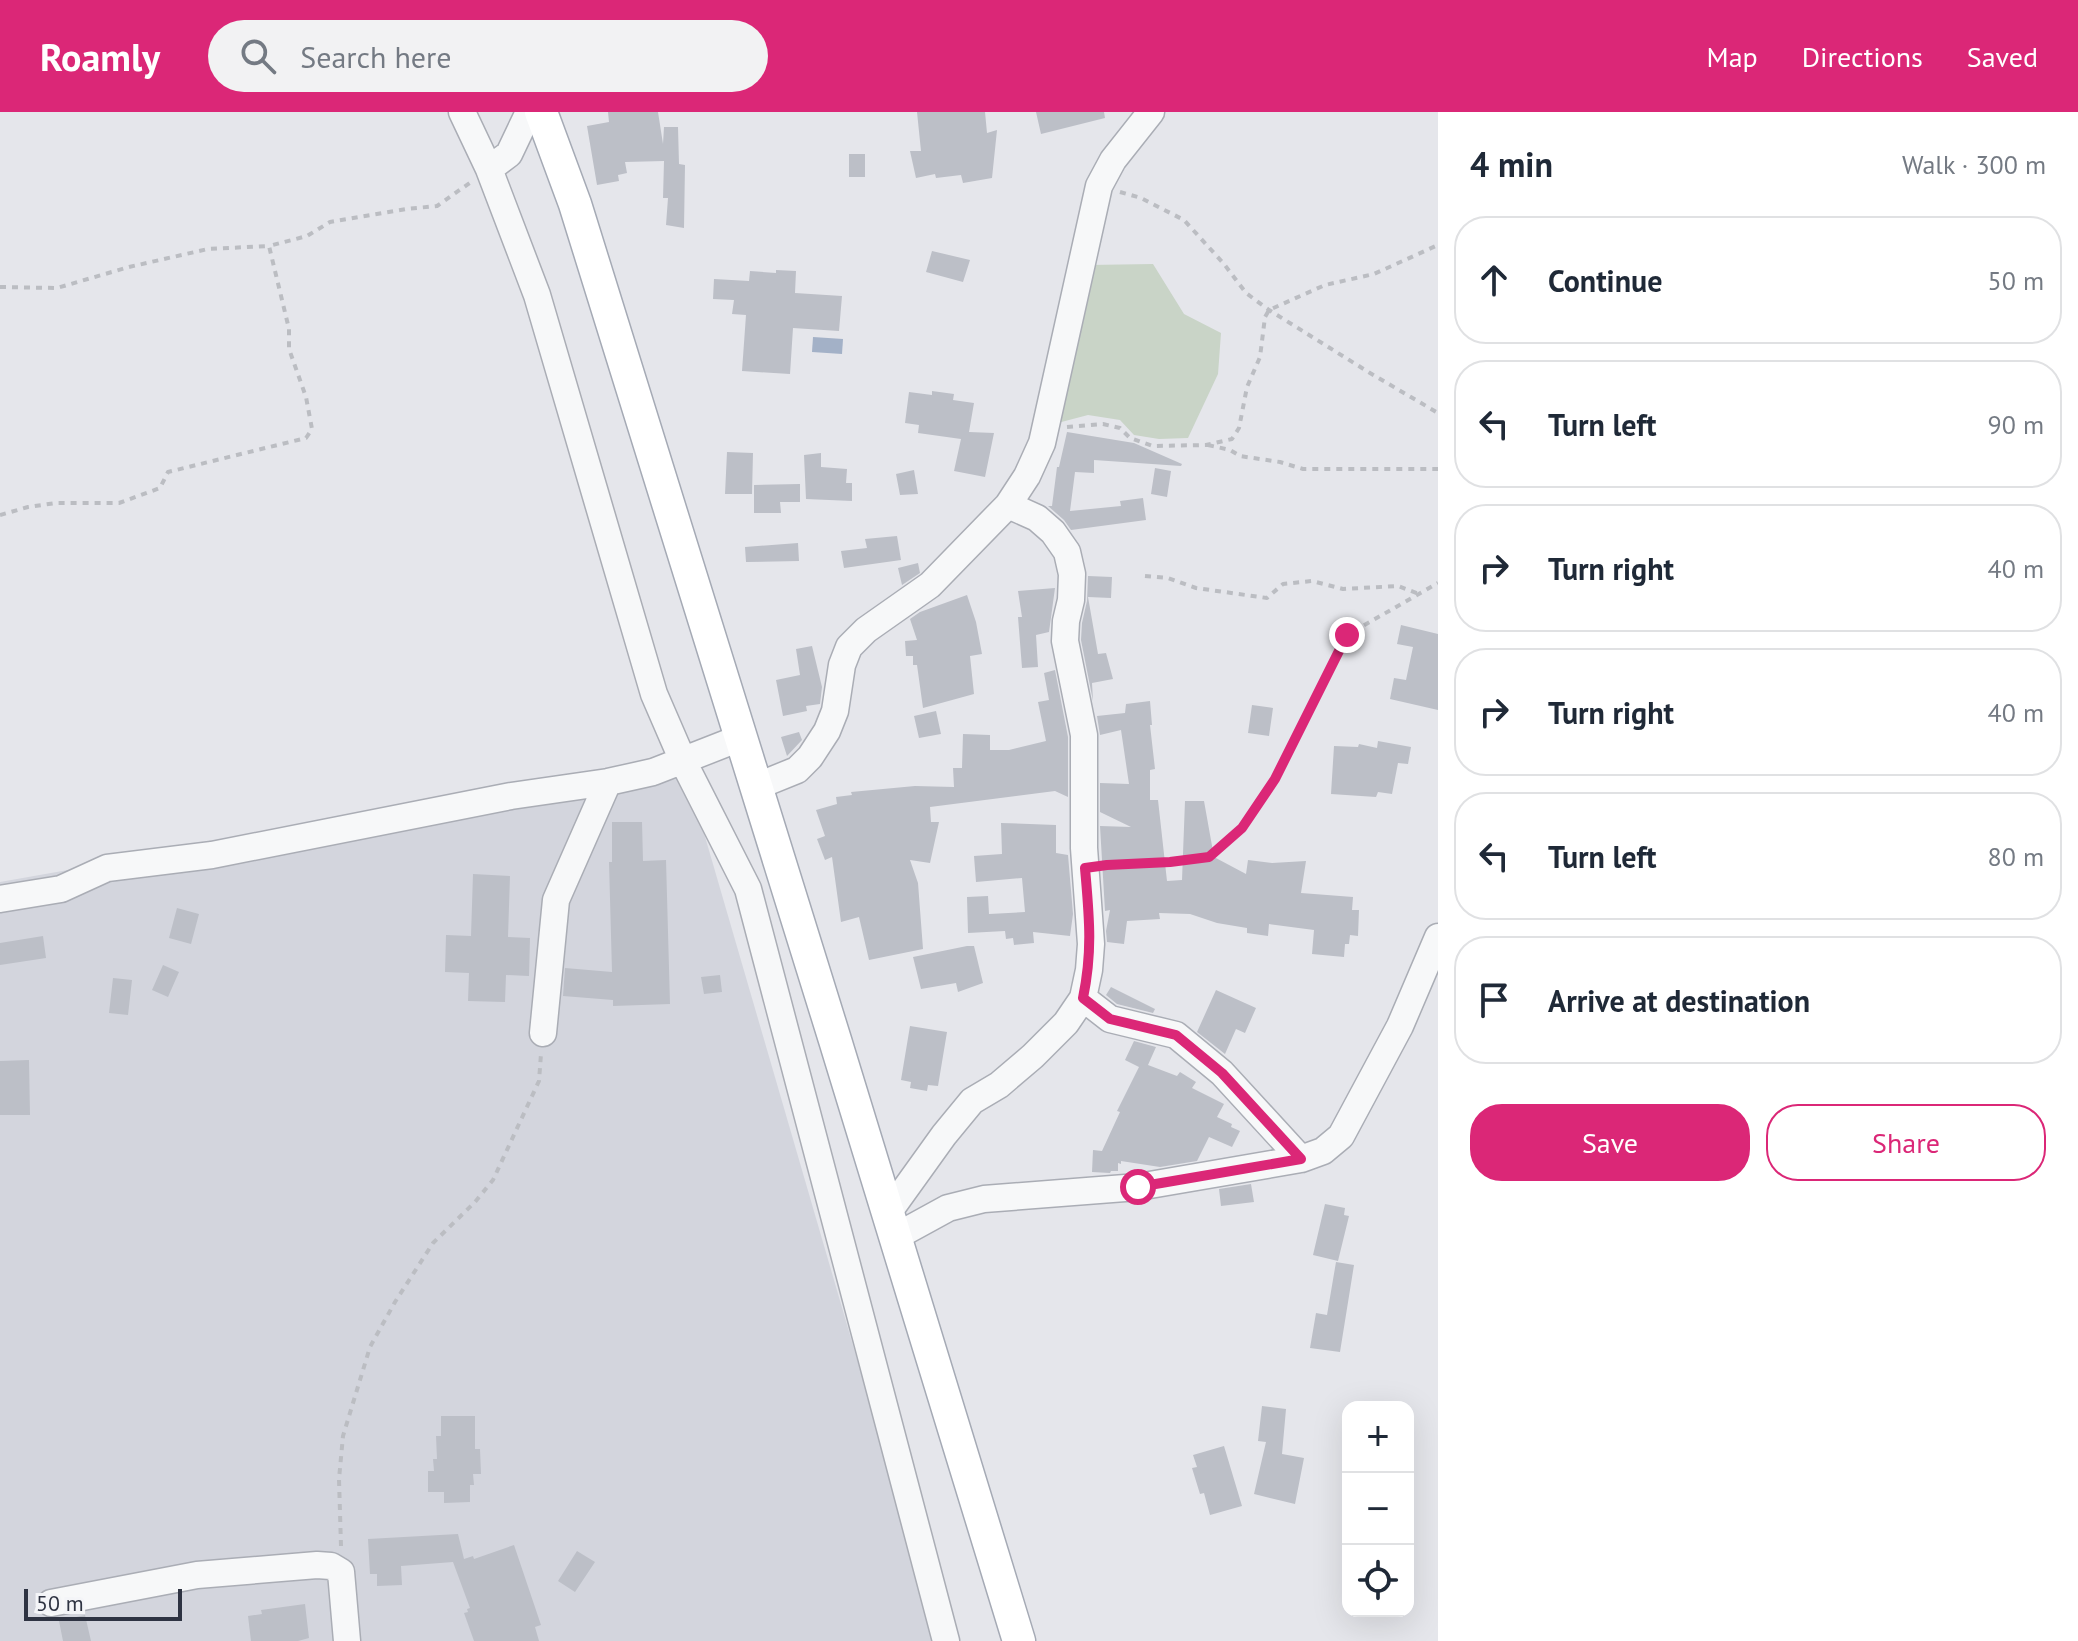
<!DOCTYPE html>
<html lang="en">
<head>
<meta charset="utf-8">
<style>
  :root { --surface:#fff; --page:#f2f2f3; --text:#1f2937; --muted:#747a83; --line:#e0e1e3; --accent:#db2777 }
  body { margin:0; font-family:"PT Sans",sans-serif; background:var(--page); color:var(--text) }
  .controls { position:absolute; right:24px; bottom:24px; display:grid; overflow:hidden; border-radius:16px; box-shadow:0 8px 32px #0002 }
  .controls button { width:72px; height:72px; display:grid; place-items:center; padding:0; border:0; border-bottom:2px solid var(--line); background:var(--surface); color:var(--text); font:40px sans-serif }
  .scale { position:absolute; left:24px; bottom:20px; width:158px; box-sizing:border-box; padding-left:8px; border:4px solid #2e3342; border-top:0; font-size:22px; line-height:28px; white-space:nowrap; color:#2e3342; -webkit-text-stroke:6px #f4f5f8; paint-order:stroke }
  .stop { position:absolute; width:24px; height:24px; margin:-18px; border:6px solid #db2777; border-radius:50%; background:#fff }
  .stop.end { background:#db2777; border-color:#fff; box-shadow:0 2px 8px #0008 }
  .list { margin:0; padding:0; list-style:none }
  h2 { display:flex; justify-content:space-between; align-items:center; height:104px; margin:0; padding:0 32px; font-size:34px }
  h2 small { font-size:26px; font-weight:400; color:var(--muted) }
  .list li { display:grid; grid-template-columns:52px 1fr auto; gap:24px; align-items:center; box-sizing:border-box; height:128px; margin:0 16px 16px; padding:0 16px; border:2px solid var(--line); border-radius:32px }
  .list b { display:block; font-size:30px; white-space:nowrap }
  .list em { font-size:26px; font-style:normal; color:var(--muted) }
  .actions { display:flex; gap:16px; padding:24px 32px }
  .actions a { flex:1; padding:18px 0; border:2px solid var(--accent); border-radius:32px; text-align:center; font-size:28px; color:var(--accent) }
  .actions .main { background:var(--accent); color:#fff }
  .icon { flex:none; width:44px; height:44px; fill:none; stroke:currentColor; stroke-width:2; stroke-linecap:round; stroke-linejoin:round }
  .map { position:relative; flex:none; width:1438px; height:1529px; overflow:hidden }
  header { display:flex; align-items:center; gap:48px; box-sizing:border-box; height:112px; padding:0 40px; background:var(--accent); color:#fff }
  header strong { font-size:38px }
  nav { display:flex; gap:44px; margin-inline-start:auto; font-size:28px }
  .search { width:560px; height:72px; background:var(--page); display:flex; align-items:center; gap:20px; box-sizing:border-box; padding:0 28px; border-radius:44px; color:var(--muted); font-size:30px }
  main { display:flex }
  aside { flex:1; background:var(--surface) }
  .map>svg:first-child { display:block }
  .built { fill:#d3d5dd }
  .green { fill:#c9d4c7 }
  .water { fill:#a3b1c7 }
  .building { fill:#bcbfc7 }
  .lines { fill:none; stroke-linecap:round; stroke-linejoin:round }
  .minor-casing { stroke:#aaadb5; stroke-width:29 }
  .major-casing { stroke:#a5aab5; stroke-width:35 }
  .path { stroke:#bbbdc2; stroke-width:4; stroke-dasharray:6 6; stroke-linecap:butt }
  .minor { stroke:#f7f8f9; stroke-width:26 }
  .major { stroke:#fff; stroke-width:32 }
  .route { stroke:#db2777; stroke-width:10 }
</style>
</head>
<body>
<header>
<strong>Roamly</strong>
<div class="search"><svg class="icon" aria-label="search" viewBox="0 0 24 24"><circle cx="10" cy="10" r="6"/><path d="M15 15l6 6"/></svg>Search here</div>
<nav><a>Map</a><a>Directions</a><a>Saved</a></nav>
</header>
<main>
<div class="map">
<svg width="1438" height="1529" viewBox="0 0 1438 1529">
  <rect width="100%" height="100%" fill="#e5e6eb"/>
  <!-- built -->
  <path class="built" d="M 683,649 L 939,1529 L 0,1529 L 0,770 Z"/>
  <!-- green -->
  <path class="green" d="M 1153,152 L 1184,202 L 1221,221 L 1218,262 L 1188,326 L 1159,327 L 1134,323 L 1120,308 L 1088,303 L 1050,313 L 1088,153 Z"/>
  <!-- water -->
  <path class="water" d="M 813,225 L 843,227 L 842,242 L 812,240 Z"/>
  <!-- building -->
  <path class="building" d="M 608,0 L 658,0 L 663,32 L 664,15 L 678,15 L 679,52 L 685,53 L 684,116 L 666,113 L 668,86 L 663,86 L 664,49 L 625,50 L 627,61 L 618,63 L 619,69 L 597,73 L 587,14 L 609,10 Z
    M 917,0 L 985,0 L 987,21 L 997,18 L 992,66 L 963,71 L 961,63 L 936,66 L 935,62 L 916,66 L 910,39 L 921,39 Z
    M 1036,0 L 1104,0 L 1105,6 L 1041,22 Z
    M 849,42 L 865,42 L 865,65 L 849,65 Z
    M 932,139 L 970,148 L 963,170 L 926,160 Z
    M 776,158 L 796,159 L 795,181 L 842,184 L 839,219 L 793,216 L 790,262 L 742,259 L 746,203 L 732,202 L 734,188 L 713,187 L 714,167 L 749,169 L 750,159 L 776,161 Z
    M 932,279 L 954,282 L 953,288 L 974,291 L 969,320 L 994,321 L 985,365 L 954,359 L 961,327 L 918,321 L 919,313 L 905,311 L 909,280 L 932,283 Z
    M 1067,320 L 1134,331 L 1182,352 L 1181,354 L 1094,348 L 1094,361 L 1075,360 L 1070,399 L 1121,394 L 1120,389 L 1143,386 L 1146,408 L 1071,418 L 1064,408 L 1048,394 L 1052,394 L 1057,355 L 1059,355 Z
    M 727,340 L 753,341 L 752,382 L 725,382 Z
    M 821,341 L 821,355 L 847,357 L 846,371 L 852,371 L 852,389 L 806,387 L 804,343 Z
    M 1155,356 L 1171,359 L 1167,385 L 1151,382 Z
    M 914,358 L 918,382 L 900,383 L 896,362 Z
    M 800,372 L 800,390 L 780,390 L 781,401 L 754,401 L 754,373 Z
    M 897,424 L 901,448 L 844,456 L 841,439 L 867,436 L 865,427 Z
    M 798,431 L 799,449 L 746,450 L 745,435 Z
    M 918,451 L 920,461 L 902,473 L 898,456 Z
    M 1088,464 L 1112,465 L 1111,486 L 1088,485 L 1098,542 L 1106,541 L 1113,567 L 1092,571 L 1093,589 L 1081,528 L 1082,511 L 1087,489 Z
    M 1055,476 L 1049,520 L 1036,523 L 1038,555 L 1022,556 L 1018,505 L 1022,505 L 1018,479 Z
    M 967,483 L 976,510 L 982,542 L 970,544 L 974,582 L 923,596 L 917,553 L 913,553 L 913,544 L 906,544 L 905,529 L 917,528 L 910,507 L 920,500 Z
    M 1401,513 L 1438,522 L 1438,598 L 1390,587 L 1394,566 L 1406,568 L 1413,535 L 1397,532 Z
    M 812,534 L 822,575 L 820,592 L 806,594 L 807,599 L 783,604 L 776,568 L 800,563 L 796,537 Z
    M 1055,558 L 1068,625 L 1068,685 L 1055,679 L 930,695 L 931,710 L 939,710 L 930,751 L 910,748 L 918,771 L 923,837 L 869,848 L 859,805 L 841,810 L 832,745 L 825,748 L 817,727 L 825,724 L 816,698 L 837,692 L 836,685 L 852,683 L 851,680 L 915,674 L 954,675 L 953,656 L 962,656 L 963,622 L 990,623 L 990,638 L 1009,638 L 1046,629 L 1038,590 L 1049,588 L 1044,561 Z
    M 1150,589 L 1152,613 L 1150,613 L 1155,657 L 1150,658 L 1150,688 L 1158,688 L 1167,769 L 1182,768 L 1185,689 L 1204,689 L 1214,745 L 1246,762 L 1248,748 L 1272,751 L 1306,749 L 1301,781 L 1353,785 L 1352,798 L 1359,798 L 1358,824 L 1350,823 L 1349,832 L 1345,832 L 1344,845 L 1312,842 L 1314,818 L 1269,812 L 1268,824 L 1247,821 L 1247,816 L 1217,811 L 1190,802 L 1159,801 L 1160,807 L 1127,809 L 1124,832 L 1107,830 L 1106,819 L 1110,798 L 1105,799 L 1100,714 L 1131,715 L 1100,700 L 1100,671 L 1129,672 L 1121,618 L 1100,623 L 1097,604 L 1125,601 L 1126,592 Z
    M 1252,593 L 1273,596 L 1269,624 L 1248,621 Z
    M 936,599 L 941,622 L 919,626 L 914,604 Z
    M 799,620 L 802,628 L 787,644 L 781,625 Z
    M 1378,629 L 1411,635 L 1408,652 L 1398,651 L 1392,682 L 1378,680 L 1376,685 L 1331,682 L 1334,634 L 1358,635 L 1359,632 L 1377,636 Z
    M 612,710 L 642,710 L 643,749 L 666,748 L 670,892 L 613,894 L 613,888 L 563,884 L 565,856 L 612,860 L 609,750 L 612,750 Z
    M 1001,711 L 1056,713 L 1056,741 L 1068,743 L 1073,802 L 1070,824 L 1033,820 L 1034,831 L 1014,833 L 1013,826 L 1006,827 L 1005,819 L 968,821 L 967,785 L 988,784 L 989,802 L 1025,800 L 1022,766 L 976,770 L 974,744 L 1002,742 Z
    M 473,762 L 510,764 L 508,825 L 530,826 L 529,864 L 506,863 L 505,890 L 468,889 L 469,861 L 445,860 L 446,823 L 471,824 Z
    M 177,796 L 199,802 L 191,832 L 169,826 Z
    M 43,824 L 46,846 L 0,853 L 0,831 Z
    M 967,834 L 974,834 L 983,871 L 958,880 L 956,871 L 921,877 L 913,845 Z
    M 163,853 L 179,860 L 168,885 L 152,878 Z
    M 720,863 L 722,880 L 704,882 L 701,865 Z
    M 113,866 L 132,868 L 128,903 L 109,901 Z
    M 1111,875 L 1155,897 L 1153,901 L 1117,892 L 1106,883 Z
    M 1216,878 L 1256,896 L 1245,921 L 1236,917 L 1225,942 L 1197,920 Z
    M 910,914 L 947,920 L 938,974 L 928,973 L 927,979 L 910,976 L 911,970 L 901,968 Z
    M 1134,929 L 1156,935 L 1148,953 L 1177,964 L 1180,960 L 1196,970 L 1192,976 L 1224,992 L 1217,1005 L 1232,1012 L 1231,1015 L 1240,1019 L 1232,1035 L 1209,1025 L 1197,1049 L 1160,1055 L 1121,1049 L 1121,1052 L 1118,1051 L 1118,1059 L 1111,1059 L 1110,1061 L 1092,1060 L 1093,1038 L 1102,1039 L 1120,1000 L 1117,999 L 1139,955 L 1125,948 Z
    M 29,948 L 30,1003 L 0,1003 L 0,949 Z
    M 1251,1072 L 1254,1090 L 1221,1094 L 1219,1077 Z
    M 1325,1092 L 1345,1096 L 1344,1103 L 1349,1104 L 1338,1149 L 1313,1143 Z
    M 1336,1150 L 1354,1153 L 1340,1240 L 1310,1236 L 1316,1201 L 1327,1203 Z
    M 1262,1294 L 1286,1297 L 1282,1342 L 1304,1346 L 1295,1392 L 1254,1382 L 1266,1330 L 1258,1329 Z
    M 441,1304 L 475,1304 L 475,1337 L 480,1337 L 481,1362 L 473,1362 L 474,1373 L 470,1373 L 470,1390 L 444,1391 L 444,1380 L 428,1380 L 428,1359 L 434,1359 L 433,1347 L 437,1347 L 436,1324 L 441,1324 Z
    M 1224,1334 L 1242,1394 L 1210,1403 L 1204,1381 L 1200,1382 L 1192,1356 L 1197,1355 L 1193,1343 Z
    M 458,1422 L 464,1447 L 473,1444 L 474,1447 L 514,1433 L 541,1513 L 535,1515 L 539,1529 L 474,1529 L 464,1501 L 468,1500 L 467,1497 L 470,1496 L 453,1450 L 401,1454 L 402,1473 L 377,1474 L 377,1462 L 370,1462 L 368,1427 Z
    M 577,1439 L 595,1450 L 575,1480 L 558,1469 Z
    M 305,1492 L 309,1526 L 298,1529 L 251,1529 L 248,1504 L 262,1502 L 261,1498 Z
    M 85,1503 L 91,1529 L 63,1529 L 59,1509 Z"/>
  <g class="lines">
    <!-- minor casing -->
    <g class="minor-casing">
      <path id="minor" d="M 462,0 L 489,57 L 537,183 L 654,582 L 683,649 L 748,777 L 946,1529
        M 489,57 L 509,42 L 529,0
        M 755,675 L 797,658 L 810,645 L 827,619 L 835,599 L 842,553 L 849,535 L 866,518 L 930,473 L 1008,393 L 1027,364 L 1042,331 L 1099,74 L 1113,48 L 1151,0
        M 0,787 L 61,777 L 107,756 L 212,743 L 511,684 L 608,670 L 653,660 L 740,626
        M 1083,886 L 1110,907 L 1176,923 L 1222,961 L 1301,1047
        M 543,921 L 556,788 L 608,670
        M 888,1101 L 944,1023 L 972,989 L 999,973 L 1033,944 L 1066,911 L 1083,886 L 1089,858 L 1091,832 L 1084,736 L 1084,623 L 1065,529 L 1066,509 L 1071,488 L 1072,462 L 1067,440 L 1053,420 L 1037,406 L 1008,393
        M 895,1125 L 948,1096 L 984,1087 L 1138,1075 L 1301,1047 L 1323,1039 L 1341,1024 L 1400,914 L 1438,825
        M 51,1491 L 197,1463 L 317,1453 L 331,1454 L 341,1460 L 347,1529"/>
    </g>
    <!-- major casing -->
    <g class="major-casing">
      <path id="major" d="M 541,0 L 575,92 L 835,928 L 1019,1529"/>
    </g>
    <!-- path -->
    <path class="path" d="M 1120,80 L 1141,86 L 1184,108 L 1224,152 L 1246,181 L 1269,198 L 1370,261 L 1438,301
      M 0,175 L 57,176 L 129,155 L 208,137 L 268,134
      M 1067,315 L 1103,312 L 1120,316 L 1130,326 L 1153,334 L 1206,333 L 1232,327 L 1239,316 L 1247,275 L 1260,245 L 1265,205 L 1269,198 L 1325,173 L 1374,162 L 1438,133
      M 1208,333 L 1230,338 L 1240,344 L 1280,350 L 1303,357 L 1438,357
      M 0,403 L 28,395 L 56,391 L 119,391 L 160,376 L 168,360 L 306,326 L 312,317 L 306,285 L 289,237 L 289,217 L 269,134 L 307,124 L 330,110 L 406,97 L 437,94 L 471,70
      M 1145,464 L 1168,466 L 1196,476 L 1267,486 L 1283,472 L 1312,469 L 1343,477 L 1398,474 L 1419,482
      M 1109,753 L 1170,750 L 1209,745 L 1242,716 L 1275,667 L 1347,523 L 1438,471
      M 341,1434 L 339,1367 L 343,1324 L 370,1235 L 395,1190 L 433,1131 L 475,1090 L 493,1068 L 539,969 L 541,942"/>
    <!-- minor -->
    <use href="#minor" class="minor"/>
    <!-- major -->
    <use href="#major" class="major"/>
  </g>
  <g class="lines">
    <!-- route -->
    <path class="route" d="M 1138,1075 L 1301,1047 L 1222,961 L 1176,923 L 1110,907 L 1083,886 C 1093,838 1089,803 1085,756 L 1107,753 L 1170,750 L 1209,745 L 1242,716 L 1275,667 L 1347,523"/>
  </g>
</svg>
<div class="controls">
<button>+</button>
<button>−</button>
<button><svg class="icon" aria-label="locate" viewBox="0 0 24 24"><circle cx="12" cy="12" r="6"/><path d="M12 2v4M12 18v4M2 12h4M18 12h4"/></svg></button>
</div>
<div class="scale">50 m</div>
<div class="stop" style="left:1138px;top:1075px"></div>
<div class="stop end" style="left:1347px;top:523px"></div>
</div>
<aside>
<h2>4 min<small>Walk · 300 m</small></h2>
<ul class="list">
<li><svg class="icon" aria-label="ahead" viewBox="0 0 24 24"><path d="M12 20V5M6 11l6-6 6 6"/></svg><div><b>Continue</b></div><em>50 m</em></li>
<li><svg class="icon" aria-label="left" viewBox="0 0 24 24"><path d="M17 20v-9H6M10 6l-5 5 5 5"/></svg><div><b>Turn left</b></div><em>90 m</em></li>
<li><svg class="icon" aria-label="right" viewBox="0 0 24 24"><path d="M7 20v-9h11M14 6l5 5-5 5"/></svg><div><b>Turn right</b></div><em>40 m</em></li>
<li><svg class="icon" aria-label="right" viewBox="0 0 24 24"><path d="M7 20v-9h11M14 6l5 5-5 5"/></svg><div><b>Turn right</b></div><em>40 m</em></li>
<li><svg class="icon" aria-label="left" viewBox="0 0 24 24"><path d="M17 20v-9H6M10 6l-5 5 5 5"/></svg><div><b>Turn left</b></div><em>80 m</em></li>
<li><svg class="icon" aria-label="arrive" viewBox="0 0 24 24"><path d="M6 21V4h12l-3 4 3 4H6"/></svg><div><b>Arrive at destination</b></div></li>
</ul>
<div class="actions"><a class="main">Save</a><a>Share</a></div>
</aside>
</main>
</body>
</html>
